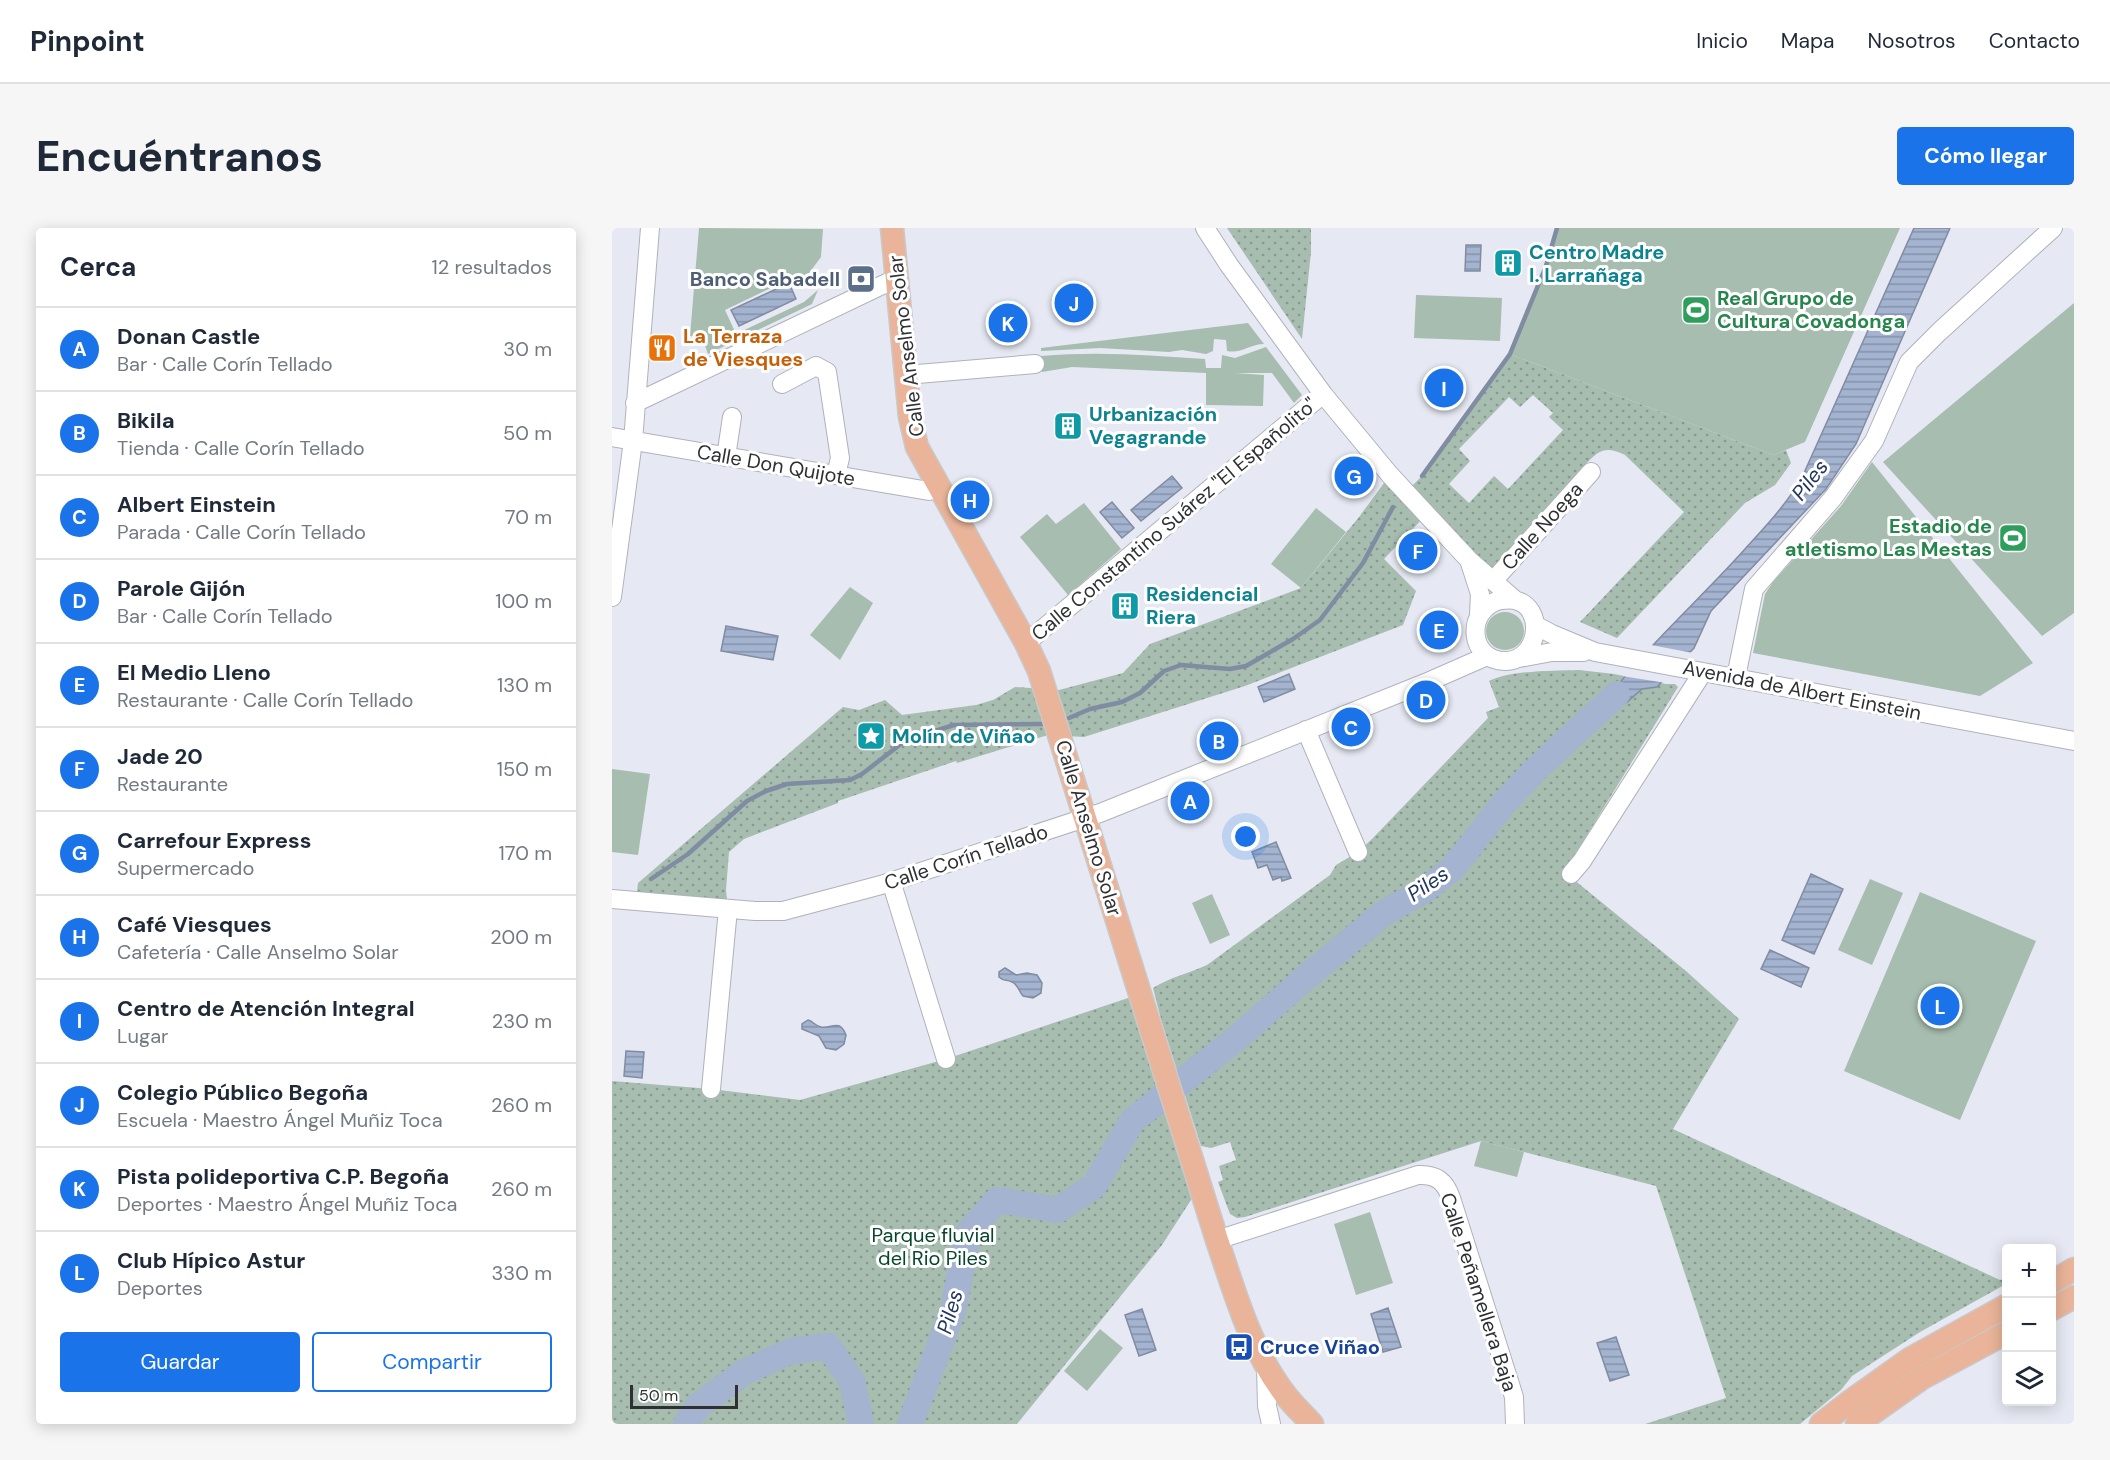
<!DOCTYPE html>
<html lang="es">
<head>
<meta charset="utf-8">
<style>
  :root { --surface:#fff; --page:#f6f6f7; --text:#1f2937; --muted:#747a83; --line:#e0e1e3; --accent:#1a73e8 }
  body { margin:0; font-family:"DM Sans",sans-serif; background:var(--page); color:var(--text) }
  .controls { position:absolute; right:18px; bottom:18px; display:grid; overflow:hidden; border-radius:6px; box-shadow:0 3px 15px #0003 }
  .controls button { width:54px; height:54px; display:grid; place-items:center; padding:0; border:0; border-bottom:2px solid var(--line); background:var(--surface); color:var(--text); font:30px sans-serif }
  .scale { position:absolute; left:18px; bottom:15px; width:108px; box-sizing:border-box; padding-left:6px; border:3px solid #2e3033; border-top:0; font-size:16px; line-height:21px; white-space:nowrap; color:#2e3033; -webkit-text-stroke:4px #fff; paint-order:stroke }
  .you { position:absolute; left:634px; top:609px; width:21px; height:21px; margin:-15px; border:4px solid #fff; border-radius:50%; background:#1a73e8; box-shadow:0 0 0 9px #1a73e833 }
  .badge { display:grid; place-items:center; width:39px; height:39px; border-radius:50%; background:var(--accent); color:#fff; font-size:20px; font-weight:700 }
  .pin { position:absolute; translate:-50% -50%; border:3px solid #fff; box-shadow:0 2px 6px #0006 }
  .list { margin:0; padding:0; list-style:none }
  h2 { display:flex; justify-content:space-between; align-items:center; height:78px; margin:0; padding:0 24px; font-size:26px }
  h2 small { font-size:20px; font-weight:400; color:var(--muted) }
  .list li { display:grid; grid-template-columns:39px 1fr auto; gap:18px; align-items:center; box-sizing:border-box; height:84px; padding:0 24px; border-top:2px solid var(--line) }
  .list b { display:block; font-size:22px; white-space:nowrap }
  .list p { margin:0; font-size:20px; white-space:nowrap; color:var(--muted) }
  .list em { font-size:20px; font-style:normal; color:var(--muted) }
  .actions { display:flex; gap:12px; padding:18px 24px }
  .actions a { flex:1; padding:14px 0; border:2px solid var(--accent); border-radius:6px; text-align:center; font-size:21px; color:var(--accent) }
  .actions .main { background:var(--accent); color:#fff }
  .icon { flex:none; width:33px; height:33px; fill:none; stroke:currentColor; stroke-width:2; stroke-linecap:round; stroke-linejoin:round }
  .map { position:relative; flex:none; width:1462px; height:1196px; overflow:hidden; border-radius:6px }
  header { display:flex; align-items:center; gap:36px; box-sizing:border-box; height:84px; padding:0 30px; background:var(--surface); border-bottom:2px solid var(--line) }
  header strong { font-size:28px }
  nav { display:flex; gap:33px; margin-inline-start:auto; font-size:21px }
  .intro { display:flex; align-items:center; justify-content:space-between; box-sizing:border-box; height:144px; padding:0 36px }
  h1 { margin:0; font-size:42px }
  .button { padding:15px 27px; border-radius:6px; background:var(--accent); color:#fff; font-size:21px; font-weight:700 }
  main { display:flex; gap:36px; padding:0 36px }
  aside { flex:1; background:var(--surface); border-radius:6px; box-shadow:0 3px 15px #0003 }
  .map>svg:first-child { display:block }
  .grass { fill:#a6bdaf }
  .park { fill:url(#park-dots); fill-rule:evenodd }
  .water { fill:url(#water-rules); stroke:#808ca1; stroke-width:1.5 }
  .pier { fill:#e6e9f3 }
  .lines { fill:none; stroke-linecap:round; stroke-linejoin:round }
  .stream { stroke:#808ca1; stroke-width:4.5 }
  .river { stroke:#a3b3d0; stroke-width:26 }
  .minor-casing { stroke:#afb2bb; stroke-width:20 }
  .major-casing { stroke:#c9c9ca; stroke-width:25 }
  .minor { stroke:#fff; stroke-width:18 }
  .major { stroke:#e9b499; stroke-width:22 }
  .labels { text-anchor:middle; stroke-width:6; stroke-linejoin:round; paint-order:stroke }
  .culture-label { font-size:20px; font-weight:bold; fill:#0d838f; stroke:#fff; text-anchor:start }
  .service-label { font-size:20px; font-weight:bold; fill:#4e5e75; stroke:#fff; text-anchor:end }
  .leisure-label { font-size:20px; font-weight:bold; fill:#27864d; stroke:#fff; text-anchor:start }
  .food-label { font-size:20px; font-weight:bold; fill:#c56008; stroke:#fff; text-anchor:start }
  .street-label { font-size:20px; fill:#2e3033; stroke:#fff }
  .park-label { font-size:20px; fill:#07462c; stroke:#fff }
  .transit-label { font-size:20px; font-weight:bold; fill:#164399; stroke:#fff; text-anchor:start }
  .water-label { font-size:21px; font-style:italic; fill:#21365e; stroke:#fff }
</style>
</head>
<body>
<header>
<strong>Pinpoint</strong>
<nav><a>Inicio</a><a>Mapa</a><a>Nosotros</a><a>Contacto</a></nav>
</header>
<div class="intro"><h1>Encuéntranos</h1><a class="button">Cómo llegar</a></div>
<main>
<aside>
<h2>Cerca<small>12 resultados</small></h2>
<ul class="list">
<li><span class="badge">A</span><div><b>Donan Castle</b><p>Bar · Calle Corín Tellado</p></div><em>30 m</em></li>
<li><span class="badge">B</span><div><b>Bikila</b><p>Tienda · Calle Corín Tellado</p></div><em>50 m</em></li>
<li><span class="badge">C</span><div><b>Albert Einstein</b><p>Parada · Calle Corín Tellado</p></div><em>70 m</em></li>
<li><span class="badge">D</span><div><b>Parole Gijón</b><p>Bar · Calle Corín Tellado</p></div><em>100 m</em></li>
<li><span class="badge">E</span><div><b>El Medio Lleno</b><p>Restaurante · Calle Corín Tellado</p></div><em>130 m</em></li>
<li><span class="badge">F</span><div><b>Jade 20</b><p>Restaurante</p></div><em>150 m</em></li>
<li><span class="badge">G</span><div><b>Carrefour Express</b><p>Supermercado</p></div><em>170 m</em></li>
<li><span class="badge">H</span><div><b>Café Viesques</b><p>Cafetería · Calle Anselmo Solar</p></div><em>200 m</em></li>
<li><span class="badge">I</span><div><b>Centro de Atención Integral</b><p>Lugar</p></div><em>230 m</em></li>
<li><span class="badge">J</span><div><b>Colegio Público Begoña</b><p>Escuela · Maestro Ángel Muñiz Toca</p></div><em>260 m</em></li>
<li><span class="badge">K</span><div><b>Pista polideportiva C.P. Begoña</b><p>Deportes · Maestro Ángel Muñiz Toca</p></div><em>260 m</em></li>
<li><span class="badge">L</span><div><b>Club Hípico Astur</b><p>Deportes</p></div><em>330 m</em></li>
</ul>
<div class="actions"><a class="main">Guardar</a><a>Compartir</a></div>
</aside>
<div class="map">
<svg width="1462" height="1196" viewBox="0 0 1462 1196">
  <defs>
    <pattern id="park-dots" width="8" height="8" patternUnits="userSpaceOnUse" patternTransform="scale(1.5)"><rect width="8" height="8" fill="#a6bdaf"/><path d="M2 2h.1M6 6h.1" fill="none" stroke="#889a8f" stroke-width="1.8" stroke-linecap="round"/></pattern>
    <pattern id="water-rules" width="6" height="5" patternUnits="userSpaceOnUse" patternTransform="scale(1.5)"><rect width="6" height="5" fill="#a3b3d0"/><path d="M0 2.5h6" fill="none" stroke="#8592a9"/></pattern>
  </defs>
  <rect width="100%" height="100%" fill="#e6e9f3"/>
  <!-- grass -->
  <path class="grass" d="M 87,0 L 211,1 L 209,29 L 195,48 L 182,49 L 113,82 L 124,106 L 192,74 L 206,62 L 200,76 L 96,126 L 90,109 L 78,108 Z
    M 945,0 L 1288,0 L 1193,214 L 1161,227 L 898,126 L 934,38 Z
    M 804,67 L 890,70 L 888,113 L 802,110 Z
    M 1462,75 L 1462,385 L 1430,408 L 1271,234 Z
    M 636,95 L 652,116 C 638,116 629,126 615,123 L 614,112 L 602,111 L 601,123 L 594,126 L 570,122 L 557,124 L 488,120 L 429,123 L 429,120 Z
    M 654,119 L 690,167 L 682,175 L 660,145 L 623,145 L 652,147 L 651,178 L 594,177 L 594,145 L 460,139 L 430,144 L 429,128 C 484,123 538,127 593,131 L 594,140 L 609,140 L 610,127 L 623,130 Z
    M 1260,234 L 1421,435 L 1368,468 L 1141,425 L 1153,366 L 1161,354 L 1229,278 Z
    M 472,275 L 509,321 L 456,367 L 408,309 L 435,286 L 444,296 Z
    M 704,280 L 734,304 L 689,360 L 659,336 Z
    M 238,359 L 261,375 L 228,432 L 198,407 Z
    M874 403a19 19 0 1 1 38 0a19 19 0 1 1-38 0Z
    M 0,541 L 38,546 L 26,627 L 0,624 Z
    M 1258,651 L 1291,665 L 1260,737 L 1226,722 Z
    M 1308,664 L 1424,713 L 1348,892 L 1232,843 Z
    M 600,666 L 618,707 L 598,716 L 580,675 Z
    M 869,913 L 912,924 L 905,949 L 862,938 Z
    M 758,984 L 781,1055 L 744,1067 L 722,996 Z
    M 488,1101 L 511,1120 L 475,1163 L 452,1143 Z"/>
  <!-- park -->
  <path class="park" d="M 615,0 L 699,0 L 699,24 L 690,111 Z
    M 898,126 L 1161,227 L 1174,222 L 1179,235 L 1163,257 L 1133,275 L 1005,410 L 968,394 L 1072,284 L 1013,227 C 993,217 986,223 973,237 L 979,244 L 882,352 L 815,286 L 772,331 L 804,363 L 791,397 L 633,458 L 472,509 L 436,507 L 345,535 L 344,533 L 226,573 L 226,575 L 132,611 L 117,624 L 114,662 L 116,681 L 24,673 L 26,655 L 231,479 L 247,482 L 273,472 L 290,487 L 364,477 L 381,472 L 403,459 L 447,462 L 511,445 L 538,416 L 689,360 L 747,289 L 778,247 L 794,264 L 810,248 ZM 921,167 L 941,185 L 937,189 L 951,202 L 896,261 L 882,248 L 857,275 L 837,256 L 858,233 L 847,221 L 897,169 L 908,179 Z
    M 967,442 L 1002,446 L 1054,456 L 1063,456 L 1066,459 L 954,641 L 961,651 L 1074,743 L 1127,791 L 1061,901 L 1388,1052 L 1394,1050 L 1394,1056 L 1308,1104 L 1240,1148 L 1229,1162 L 1188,1196 L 1033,1196 L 1114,1170 L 1044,958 L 869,913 L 633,989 L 625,990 L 618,986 L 606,954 L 611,952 L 607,938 L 624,932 L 618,914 L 599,920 L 589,918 L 550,795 L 541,760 C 558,749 578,745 595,737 L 718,647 L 724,637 L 746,624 L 761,610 L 876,490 L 874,484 L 887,479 L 877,453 C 900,442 941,443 967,442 Z
    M 528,766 L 588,958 L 550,1017 L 405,1196 L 0,1196 L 0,853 L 99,861 L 188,872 L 334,831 Z"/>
  <!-- water -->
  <path class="water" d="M 1302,0 L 1338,0 L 1244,216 L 1214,261 L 1099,383 L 1082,420 L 1045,459 L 1030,461 L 1015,474 L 982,489 C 1024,427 1083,377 1133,321 C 1155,297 1177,274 1192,245 Z
    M 854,17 L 869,17 L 868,43 L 853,43 Z
    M 177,55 L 184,71 L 127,98 L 119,82 Z
    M 560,248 L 570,260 L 529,293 L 519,282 Z
    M 500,274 L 522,300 L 510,310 L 488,284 Z
    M 114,398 L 166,408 L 161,432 L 109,423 Z
    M 677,446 L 683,461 L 652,474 L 646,459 Z
    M 664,614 L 679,650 L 670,653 L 669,649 L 661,652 L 655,637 L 646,640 L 640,624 Z
    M 1199,646 L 1231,661 L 1202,726 L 1170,712 Z
    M 1158,722 L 1197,740 L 1189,759 L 1149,741 Z
    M 393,740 L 404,747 L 415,745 L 425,747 L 430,755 L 429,765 L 421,770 L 411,768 C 407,764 406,756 400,754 C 394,751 392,754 387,749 L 387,744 Z
    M 196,792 C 201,793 203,798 209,799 C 220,801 227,790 234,807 L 232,816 L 224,822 L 214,820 L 207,808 L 190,801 L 190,796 Z
    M 14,823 L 32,824 L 30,850 L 12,848 Z
    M 776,1080 L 789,1119 L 771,1124 L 759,1086 Z
    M 530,1081 L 544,1122 L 527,1128 L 513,1087 Z
    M 1004,1109 L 1017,1147 L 998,1153 L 985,1115 Z"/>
  <!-- pier -->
  <path class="pier" d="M 1039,417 L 1081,425 L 1054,455 L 1010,448 Z"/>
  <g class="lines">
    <!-- stream -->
    <path class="stream" d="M 810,248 L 898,126 L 934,38 L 945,0
      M 457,490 L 478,481 L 510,474 L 528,465 L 552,443 L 569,437 L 618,441 L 634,438 L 681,411 L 708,392 L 751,335 L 781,279
      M 39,651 L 76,626 L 135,573 L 154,563 L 175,556 L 238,552 L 250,546 L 294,512 L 342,497 L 430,496"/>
    <!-- river -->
    <path class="river" d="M 74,1196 L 85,1179 L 132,1144 L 179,1123 L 216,1118 L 240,1153 L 249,1196
      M 298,1196 L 341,1082 L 356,1005 L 385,972 L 446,982 L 482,958 L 520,893 L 625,810 L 699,745 L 772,685 L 811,663 L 840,641 L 893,574 L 923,542 L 1005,466"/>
    <!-- minor casing -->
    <g class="minor-casing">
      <path id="minor" d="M 593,0 L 617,37 L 711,166 L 778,247 L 857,332 L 903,372
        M 294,147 L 423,136
        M 170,156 L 204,138 L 215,144 L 228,230 L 224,247
        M 23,175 L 285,50
        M 0,209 L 317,263 L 327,259
        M 114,229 L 120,189
        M 857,332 L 868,366 L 867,386
        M 882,352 L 979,244
        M 0,369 L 21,213 L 38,0
        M 888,372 C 893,372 898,371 902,372 C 934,378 928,432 894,433 C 857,434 852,382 888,372 Z
        M 923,397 L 940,406 L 983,424 L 1462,513
        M 414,415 L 711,166
        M 907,430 L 940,424 L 972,424
        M 1124,449 L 1142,361 L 1221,270 L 1262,213 L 1297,134 L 1327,104 L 1441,0
        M 694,502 L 746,624
        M 959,646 L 970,633 L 1091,444
        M 279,653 L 334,831
        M 0,671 L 143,683 L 171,683 L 269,657 L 488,585 L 818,453 L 875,428
        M 99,861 L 116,681
        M 605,1012 L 806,947 C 824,946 833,953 839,970 L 902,1169 L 903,1196
        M 654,1138 L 655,1178 L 659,1196"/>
    </g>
    <!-- major casing -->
    <g class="major-casing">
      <path id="major" d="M 280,0 L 298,189 L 305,219 L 414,415 L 427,443 L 605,1012 C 623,1065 638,1120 672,1165 C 680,1176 691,1186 700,1196
        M 1440,1054 L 1462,1041
        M 1440,1081 L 1462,1069
        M 1209,1196 L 1236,1175 L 1298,1131 L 1394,1078
        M 1245,1196 L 1310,1150 L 1394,1105"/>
    </g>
    <!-- minor -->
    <use href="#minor" class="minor"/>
    <!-- major -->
    <use href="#major" class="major"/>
  </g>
  <!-- icons -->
  <defs>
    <g id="building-square" transform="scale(1.5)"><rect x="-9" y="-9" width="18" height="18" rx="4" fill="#0f9aa8" stroke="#fff"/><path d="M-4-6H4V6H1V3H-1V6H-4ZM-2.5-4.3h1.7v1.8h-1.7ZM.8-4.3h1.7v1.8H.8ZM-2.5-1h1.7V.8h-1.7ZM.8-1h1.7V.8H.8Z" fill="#fff"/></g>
    <g id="bank-square" transform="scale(1.5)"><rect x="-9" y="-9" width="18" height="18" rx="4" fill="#5c6f8a" stroke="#fff"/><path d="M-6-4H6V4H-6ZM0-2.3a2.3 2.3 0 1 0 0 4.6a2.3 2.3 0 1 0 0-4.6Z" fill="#fff"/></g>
    <g id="stadium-square" transform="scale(1.5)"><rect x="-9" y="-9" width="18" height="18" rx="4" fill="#2e9e5b" stroke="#fff"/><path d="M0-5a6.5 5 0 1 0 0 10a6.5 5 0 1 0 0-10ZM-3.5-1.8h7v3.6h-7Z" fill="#fff"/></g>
    <g id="restaurant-square" transform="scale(1.5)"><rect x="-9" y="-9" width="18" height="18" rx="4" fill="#e8710a" stroke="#fff"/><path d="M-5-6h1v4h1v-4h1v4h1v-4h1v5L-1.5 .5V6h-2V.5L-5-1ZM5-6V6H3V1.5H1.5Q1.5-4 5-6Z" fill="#fff"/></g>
    <g id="sight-square" transform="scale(1.5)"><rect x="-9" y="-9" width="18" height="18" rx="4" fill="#0f9aa8" stroke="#fff"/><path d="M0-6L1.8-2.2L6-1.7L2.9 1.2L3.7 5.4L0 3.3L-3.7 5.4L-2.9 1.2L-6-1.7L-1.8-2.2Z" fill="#fff"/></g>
    <g id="bus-square" transform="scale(1.5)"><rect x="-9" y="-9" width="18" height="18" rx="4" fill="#1a4fb4" stroke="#fff"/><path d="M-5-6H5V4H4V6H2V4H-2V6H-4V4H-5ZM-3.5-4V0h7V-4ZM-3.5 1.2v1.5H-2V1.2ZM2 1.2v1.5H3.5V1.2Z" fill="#fff"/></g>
  </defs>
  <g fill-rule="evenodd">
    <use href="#building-square" x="896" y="35"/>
    <use href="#bank-square" x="249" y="51"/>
    <use href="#stadium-square" x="1084" y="82"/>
    <use href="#restaurant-square" x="50" y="120"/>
    <use href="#building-square" x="456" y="198"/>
    <use href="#stadium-square" x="1401" y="310"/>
    <use href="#building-square" x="513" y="378"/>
    <use href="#sight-square" x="259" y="508"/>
    <use href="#bus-square" x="627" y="1119"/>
  </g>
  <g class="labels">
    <!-- culture labels -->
    <g class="culture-label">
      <text x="917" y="31">Centro Madre<tspan x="917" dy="23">I. Larrañaga</tspan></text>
      <text x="477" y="193">Urbanización<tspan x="477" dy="23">Vegagrande</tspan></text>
      <text x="534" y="373">Residencial<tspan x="534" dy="23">Riera</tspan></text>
      <text x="280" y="515">Molín de Viñao</text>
    </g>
    <!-- service labels -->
    <g class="service-label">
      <text x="228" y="58">Banco Sabadell</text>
    </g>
    <!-- leisure labels -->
    <g class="leisure-label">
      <text x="1105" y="77">Real Grupo de<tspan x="1105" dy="23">Cultura Covadonga</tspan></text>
      <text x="1380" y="305" text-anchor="end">Estadio de<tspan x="1380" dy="23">atletismo Las Mestas</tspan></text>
    </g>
    <!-- food labels -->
    <g class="food-label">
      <text x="71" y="115">La Terraza<tspan x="71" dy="23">de Viesques</tspan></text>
    </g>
    <!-- street labels -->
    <g class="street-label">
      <text transform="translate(294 118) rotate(-97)" y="7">Calle Anselmo Solar</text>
      <text transform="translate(164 237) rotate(10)" y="7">Calle Don Quijote</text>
      <text transform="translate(562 291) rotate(-40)" y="7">Calle Constantino Suárez "El Españolito"</text>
      <text transform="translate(930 298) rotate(-48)" y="7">Calle Noega</text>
      <text transform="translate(1190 462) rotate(11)" y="7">Avenida de Albert Einstein</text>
      <text transform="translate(477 600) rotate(73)" y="7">Calle Anselmo Solar</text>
      <text transform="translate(354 629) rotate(-18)" y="7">Calle Corín Tellado</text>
      <text transform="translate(867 1064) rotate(72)" y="7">Calle Peñamellera Baja</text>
    </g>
    <!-- park labels -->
    <g class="park-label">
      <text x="321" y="1014">Parque fluvial<tspan x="321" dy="23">del Rio Piles</tspan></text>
    </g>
    <!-- transit labels -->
    <g class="transit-label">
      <text x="648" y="1126">Cruce Viñao</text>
    </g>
    <!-- water labels -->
    <g class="water-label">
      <text transform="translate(1198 252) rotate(-52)" y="7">Piles</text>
      <text transform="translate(816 656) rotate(-34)" y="7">Piles</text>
      <text transform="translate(338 1084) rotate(-74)" y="7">Piles</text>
    </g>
  </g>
</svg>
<div class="controls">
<button>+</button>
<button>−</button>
<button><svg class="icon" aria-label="layers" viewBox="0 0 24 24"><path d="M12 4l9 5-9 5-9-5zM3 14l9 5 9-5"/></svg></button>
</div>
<div class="scale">50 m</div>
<div class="you"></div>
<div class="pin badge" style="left:578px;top:573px">A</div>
<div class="pin badge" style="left:607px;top:513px">B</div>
<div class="pin badge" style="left:739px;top:499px">C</div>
<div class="pin badge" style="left:814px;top:472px">D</div>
<div class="pin badge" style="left:827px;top:402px">E</div>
<div class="pin badge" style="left:806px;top:323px">F</div>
<div class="pin badge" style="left:742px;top:248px">G</div>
<div class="pin badge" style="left:358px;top:272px">H</div>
<div class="pin badge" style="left:832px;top:160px">I</div>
<div class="pin badge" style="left:462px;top:75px">J</div>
<div class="pin badge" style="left:396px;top:95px">K</div>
<div class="pin badge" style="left:1328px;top:778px">L</div>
</div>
</main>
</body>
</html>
